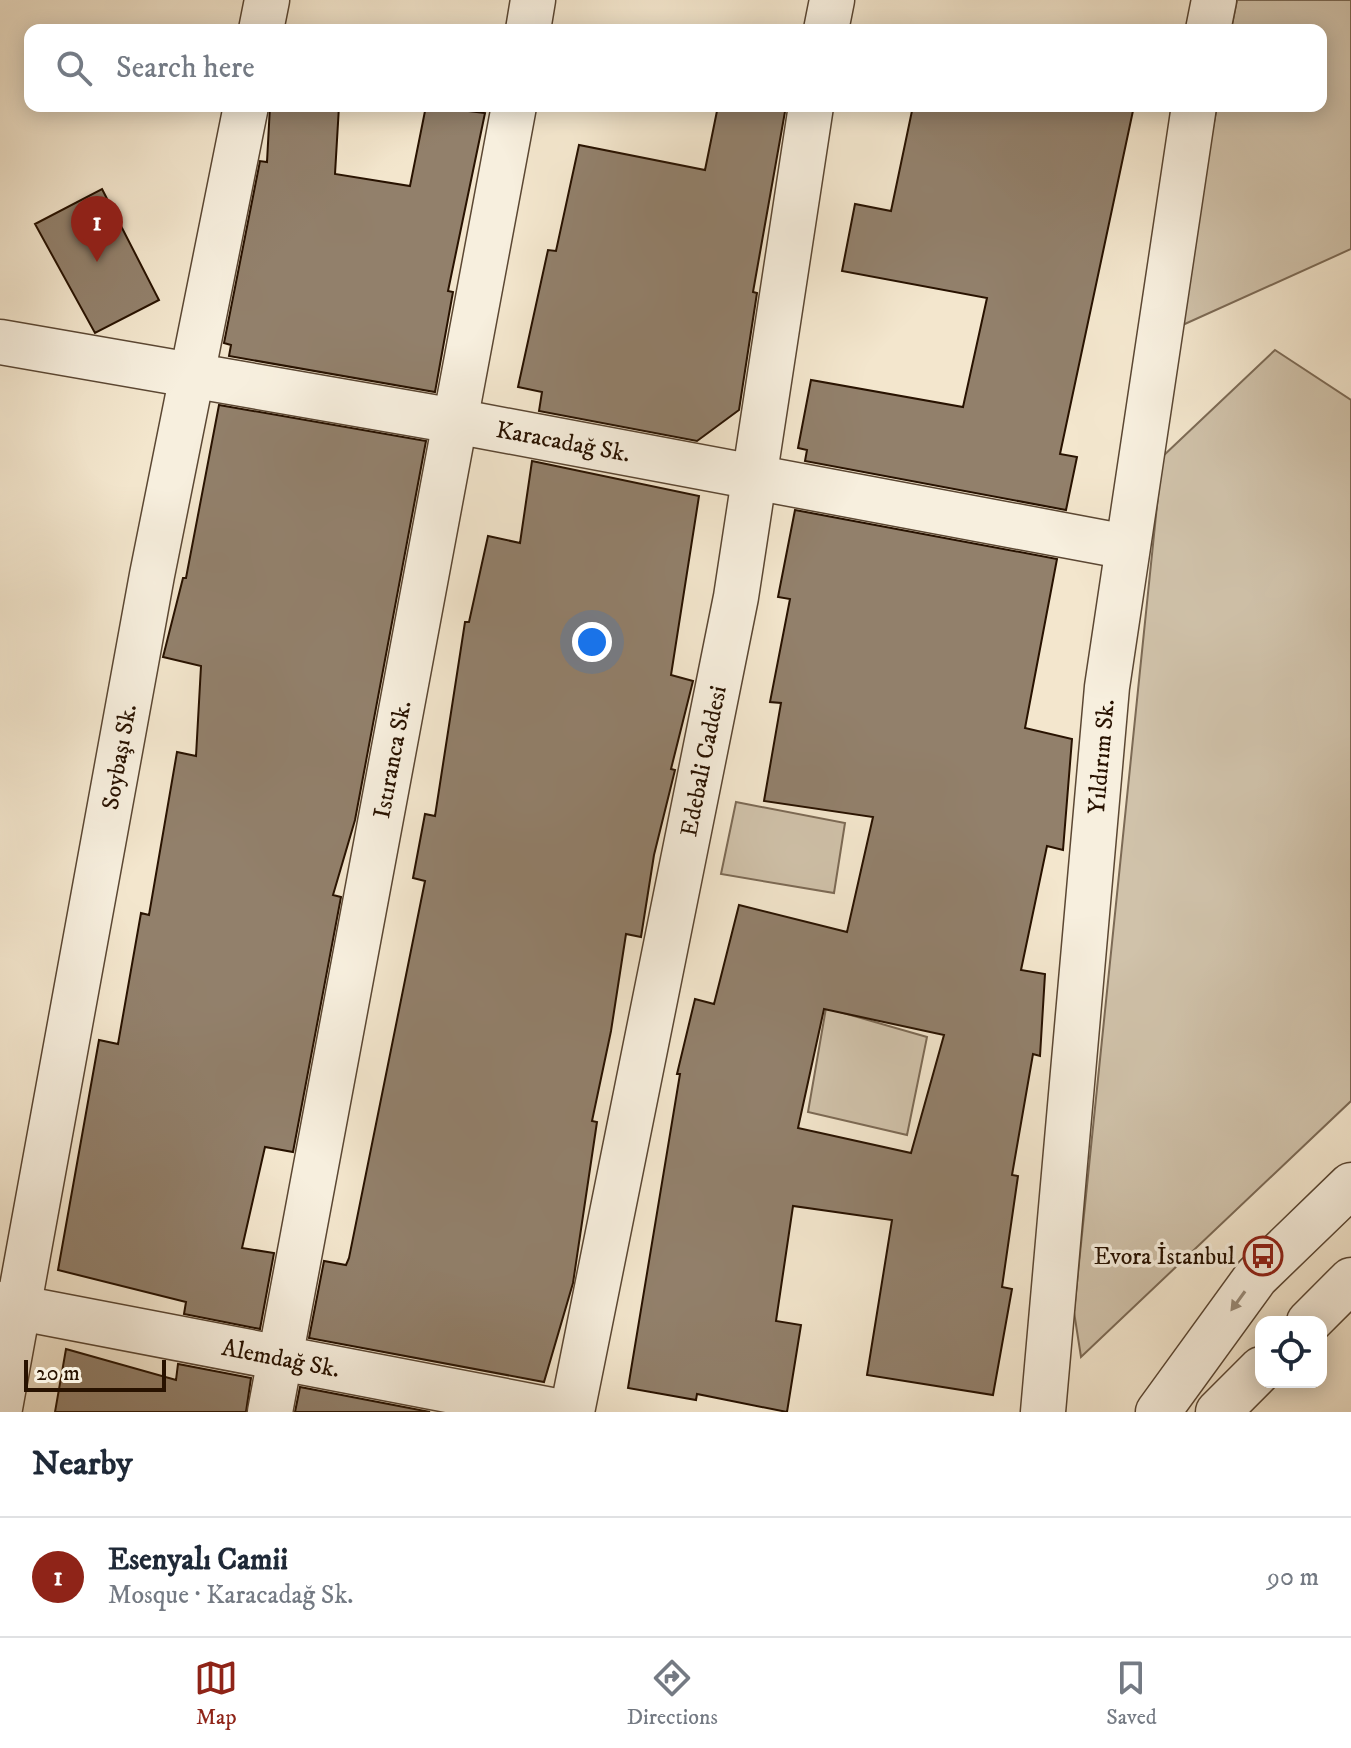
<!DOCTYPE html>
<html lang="en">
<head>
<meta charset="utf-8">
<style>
  :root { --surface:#fff; --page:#f2f2f3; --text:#1f2937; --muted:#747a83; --line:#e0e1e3; --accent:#8f2418 }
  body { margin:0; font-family:"IM FELL DW Pica",serif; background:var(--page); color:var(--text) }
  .controls { position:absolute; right:24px; bottom:24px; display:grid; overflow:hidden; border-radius:16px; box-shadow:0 4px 20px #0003 }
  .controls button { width:72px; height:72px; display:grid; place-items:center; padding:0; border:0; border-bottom:2px solid var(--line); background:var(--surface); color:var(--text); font:40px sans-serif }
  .scale { position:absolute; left:24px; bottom:20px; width:142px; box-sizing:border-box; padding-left:8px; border:4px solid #281200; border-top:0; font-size:22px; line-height:28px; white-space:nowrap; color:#281200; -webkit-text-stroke:6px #f7efde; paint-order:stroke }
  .you { position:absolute; left:592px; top:642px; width:28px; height:28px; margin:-20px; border:6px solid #fff; border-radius:50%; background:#1a73e8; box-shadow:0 0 0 12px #1a73e833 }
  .badge { display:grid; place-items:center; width:52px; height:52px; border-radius:50%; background:var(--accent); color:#fff; font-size:26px; font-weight:700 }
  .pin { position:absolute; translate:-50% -66px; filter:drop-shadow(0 2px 4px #0008) }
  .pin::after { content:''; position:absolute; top:42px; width:28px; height:24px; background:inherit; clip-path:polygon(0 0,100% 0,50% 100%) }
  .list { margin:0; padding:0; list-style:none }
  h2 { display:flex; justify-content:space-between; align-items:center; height:104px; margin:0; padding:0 32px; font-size:34px }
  h2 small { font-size:26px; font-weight:400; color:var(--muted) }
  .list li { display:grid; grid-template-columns:52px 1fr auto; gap:24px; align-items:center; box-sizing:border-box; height:120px; padding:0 32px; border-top:2px solid var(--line) }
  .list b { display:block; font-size:30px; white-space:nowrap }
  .list p { margin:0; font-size:26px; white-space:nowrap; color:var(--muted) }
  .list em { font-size:26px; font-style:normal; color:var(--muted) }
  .icon { flex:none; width:44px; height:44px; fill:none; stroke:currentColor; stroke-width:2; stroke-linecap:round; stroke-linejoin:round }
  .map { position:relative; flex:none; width:1351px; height:1412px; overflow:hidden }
  .search { position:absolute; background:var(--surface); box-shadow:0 4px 20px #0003; left:24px; right:24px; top:24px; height:88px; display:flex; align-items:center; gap:20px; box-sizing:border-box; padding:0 28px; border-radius:16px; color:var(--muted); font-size:30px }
  .sheet { height:224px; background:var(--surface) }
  nav { display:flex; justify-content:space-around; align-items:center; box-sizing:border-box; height:112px; border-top:2px solid var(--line); background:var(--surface); font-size:22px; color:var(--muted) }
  nav a { display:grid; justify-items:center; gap:4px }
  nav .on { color:var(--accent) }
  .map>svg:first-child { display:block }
  .green { fill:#d0c2aa; stroke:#7c6a55; stroke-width:2 }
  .building { fill:#92806b; stroke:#281200; stroke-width:2; fill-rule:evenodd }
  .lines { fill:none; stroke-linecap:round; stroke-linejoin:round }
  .minor-casing { stroke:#5b4733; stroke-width:47 }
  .tertiary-casing { stroke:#5b4733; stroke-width:47 }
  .minor { stroke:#f7efde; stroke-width:44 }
  .tertiary { stroke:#f7efde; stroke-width:44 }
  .oneway { fill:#9a8c7a }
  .labels { text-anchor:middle; stroke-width:7; stroke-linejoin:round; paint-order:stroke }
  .street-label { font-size:24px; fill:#281200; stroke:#f7efde }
  .poi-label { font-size:24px; fill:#281200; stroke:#f7efde; text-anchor:end }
</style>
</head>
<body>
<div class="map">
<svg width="1351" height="1412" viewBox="0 0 1351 1412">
  <rect width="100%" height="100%" fill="#f3e6cd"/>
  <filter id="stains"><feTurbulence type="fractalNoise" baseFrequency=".0025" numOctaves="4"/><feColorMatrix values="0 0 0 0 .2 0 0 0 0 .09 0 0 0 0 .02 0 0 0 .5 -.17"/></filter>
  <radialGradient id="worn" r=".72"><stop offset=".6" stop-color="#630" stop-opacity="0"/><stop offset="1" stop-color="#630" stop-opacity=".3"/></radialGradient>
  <!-- green -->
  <path class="green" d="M 1237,0 L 1351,0 L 1351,249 L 1176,328 L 1217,106 L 1321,106 L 1321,30 L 1231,30 Z
    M 1275,350 L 1351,400 L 1351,1101 L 1081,1357 L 1074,1312 L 1162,457 Z
    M 736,802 L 845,823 L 834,893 L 721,874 Z
    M 826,1008 L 927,1037 L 907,1135 L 808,1112 Z"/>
  <!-- building -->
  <path class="building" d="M 270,106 L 339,106 L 335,174 L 410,186 L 426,106 L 485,113 L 448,291 L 453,292 L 435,392 L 229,356 L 231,345 L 224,343 L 260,161 L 267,162 Z
    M 718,106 L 786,106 L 753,292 L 757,293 L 739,410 L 697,441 L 539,411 L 542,392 L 518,387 L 548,250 L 556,251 L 579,145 L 705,170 Z
    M 913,106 L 1134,106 L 1060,454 L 1077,457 L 1066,510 L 805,461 L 807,450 L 798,448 L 811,380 L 963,407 L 987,298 L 842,271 L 855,204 L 891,211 Z
    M 102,189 L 159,300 L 95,333 L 35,224 Z
    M 219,405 L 426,441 L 355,820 L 333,895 L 341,897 L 293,1152 L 265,1147 L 242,1248 L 274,1253 L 260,1329 L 184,1314 L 186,1302 L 58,1270 L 99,1040 L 118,1044 L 141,913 L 149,915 L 177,752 L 196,756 L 201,666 L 163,657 L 183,578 L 186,578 Z
    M 532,461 L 699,496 L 671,675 L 693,681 L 671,769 L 675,770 L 654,855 L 641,937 L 626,934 L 611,1031 L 592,1121 L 597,1122 L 573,1283 L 544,1382 L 309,1338 L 324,1261 L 346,1265 L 349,1258 L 425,881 L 413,878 L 425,814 L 435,816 L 465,622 L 469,622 L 488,536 L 520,543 Z
    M 795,510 L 1057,559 L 1025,728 L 1072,739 L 1063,850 L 1047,846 L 1021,970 L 1045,974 L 1040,1056 L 1033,1054 L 1012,1175 L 1018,1176 L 1002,1287 L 1012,1289 L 993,1395 L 867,1375 L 892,1220 L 793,1206 L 776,1321 L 801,1325 L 787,1412 L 697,1394 L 696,1400 L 628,1388 L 680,1074 L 677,1074 L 695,999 L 714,1004 L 739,905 L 847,932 L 873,817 L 764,801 L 781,703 L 770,702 L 790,599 L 778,597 ZM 824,1009 L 944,1035 L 911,1153 L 798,1128 Z
    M 66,1349 L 176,1380 L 178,1364 L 251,1378 L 246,1412 L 55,1412 Z
    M 300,1387 L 430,1412 L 295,1412 Z"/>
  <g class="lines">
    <!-- minor casing -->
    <g class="minor-casing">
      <g id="minor">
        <path d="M 261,30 L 267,0"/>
        <path d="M 528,30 L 533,0"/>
        <path d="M 826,30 L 832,0"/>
        <path id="s1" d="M 0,342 L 455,421 L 1127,547"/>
        <path id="s2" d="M 0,1304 L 562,1412"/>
        <path id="s3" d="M 0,1408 L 152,575 L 246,106"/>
        <path id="s4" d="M 270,1412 L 514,106"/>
        <path id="s5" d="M 572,1412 L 736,597 L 811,106"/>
      </g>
    </g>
    <!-- tertiary casing -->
    <g class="tertiary-casing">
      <g id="tertiary">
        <path d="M 1208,30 L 1214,0"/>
        <path d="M 1309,1322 L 1351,1280"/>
        <path id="s6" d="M 1043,1412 L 1107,687 L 1194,106"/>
        <path d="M 1158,1412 L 1256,1277 L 1351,1185"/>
        <path d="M 1218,1412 L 1261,1369"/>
      </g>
    </g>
    <!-- minor -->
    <use href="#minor" class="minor"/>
    <!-- tertiary -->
    <use href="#tertiary" class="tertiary"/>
  </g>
  <!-- one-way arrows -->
  <defs><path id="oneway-solid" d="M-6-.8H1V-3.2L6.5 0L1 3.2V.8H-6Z" transform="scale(2)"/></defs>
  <use class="oneway" href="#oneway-solid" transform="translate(1238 1301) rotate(126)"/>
  <!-- icons -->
  <defs>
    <g id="bus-ring" transform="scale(2)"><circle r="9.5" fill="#f7efde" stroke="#8f2418" stroke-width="1.5"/><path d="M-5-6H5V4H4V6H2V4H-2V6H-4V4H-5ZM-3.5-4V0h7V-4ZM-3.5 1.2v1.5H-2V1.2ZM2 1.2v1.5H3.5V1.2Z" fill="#8f2418"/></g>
  </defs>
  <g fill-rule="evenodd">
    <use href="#bus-ring" x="1263" y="1256"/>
  </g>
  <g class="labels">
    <!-- street labels -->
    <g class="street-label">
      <text dy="8" stroke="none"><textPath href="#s1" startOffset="572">Karacadağ Sk.</textPath></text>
      <text dy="8" stroke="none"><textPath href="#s3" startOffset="662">Soybaşı Sk.</textPath></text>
      <text dy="8" stroke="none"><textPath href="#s6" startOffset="658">Yıldırım Sk.</textPath></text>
      <text dy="8" stroke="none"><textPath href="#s4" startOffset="664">Istıranca Sk.</textPath></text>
      <text dy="8" stroke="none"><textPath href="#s5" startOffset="664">Edebali Caddesi</textPath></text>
      <text dy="8" stroke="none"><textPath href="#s2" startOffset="286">Alemdağ Sk.</textPath></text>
    </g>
    <!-- poi labels -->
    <g class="poi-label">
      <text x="1235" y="1264">Evora İstanbul</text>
    </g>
  </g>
  <rect width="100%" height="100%" filter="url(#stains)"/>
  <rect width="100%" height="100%" fill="url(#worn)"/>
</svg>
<div class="controls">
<button><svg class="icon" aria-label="locate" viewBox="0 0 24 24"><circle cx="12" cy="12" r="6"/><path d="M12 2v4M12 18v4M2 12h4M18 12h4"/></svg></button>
</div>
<div class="scale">20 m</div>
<div class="you"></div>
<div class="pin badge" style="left:97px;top:262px">1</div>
<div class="search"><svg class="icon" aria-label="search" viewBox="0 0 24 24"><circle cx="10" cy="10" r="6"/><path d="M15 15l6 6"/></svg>Search here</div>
</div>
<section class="sheet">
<h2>Nearby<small></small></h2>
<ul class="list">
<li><span class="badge">1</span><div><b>Esenyalı Camii</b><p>Mosque · Karacadağ Sk.</p></div><em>90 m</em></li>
</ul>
</section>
<nav>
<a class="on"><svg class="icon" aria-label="map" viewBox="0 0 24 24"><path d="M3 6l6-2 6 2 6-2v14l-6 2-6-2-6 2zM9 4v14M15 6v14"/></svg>Map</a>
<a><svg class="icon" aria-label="directions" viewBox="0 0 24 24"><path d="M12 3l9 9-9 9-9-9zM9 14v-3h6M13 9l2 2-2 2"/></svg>Directions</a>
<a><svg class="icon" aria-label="saved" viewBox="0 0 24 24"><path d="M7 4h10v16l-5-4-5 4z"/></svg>Saved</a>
</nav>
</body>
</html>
